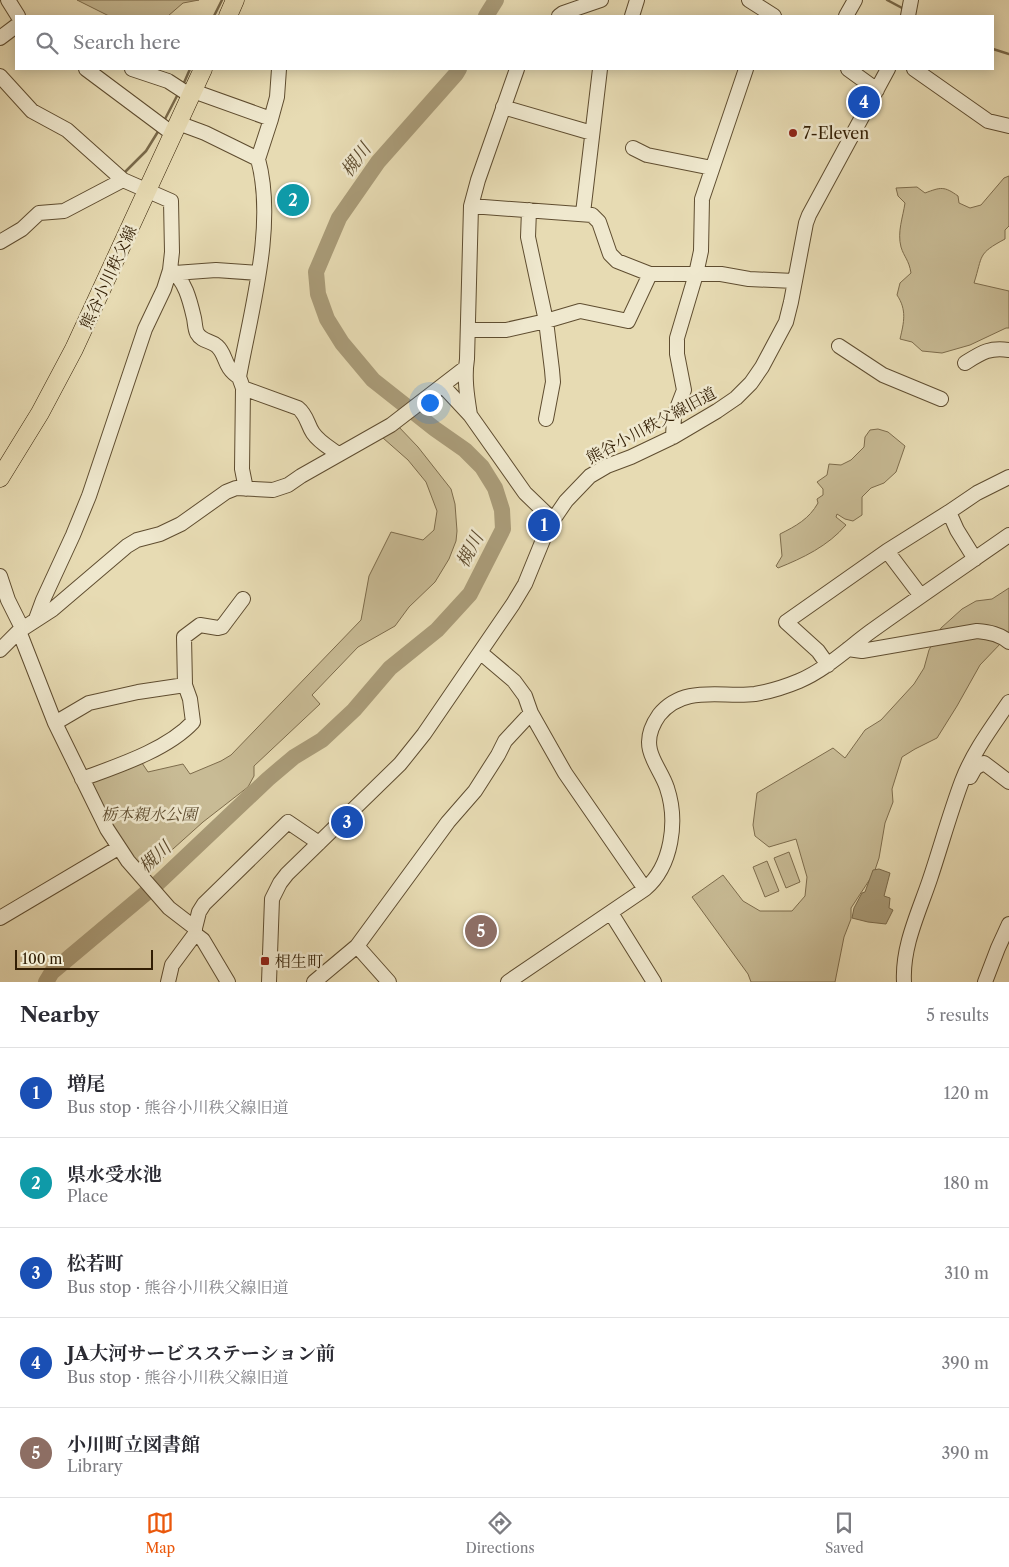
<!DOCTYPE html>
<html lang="en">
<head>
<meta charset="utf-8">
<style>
  :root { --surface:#fff; --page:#f7f7f7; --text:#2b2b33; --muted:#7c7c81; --line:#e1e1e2; --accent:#ea580c }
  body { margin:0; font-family:"Libre Caslon Text","Noto Serif JP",serif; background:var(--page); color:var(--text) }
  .scale { position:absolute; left:15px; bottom:12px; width:138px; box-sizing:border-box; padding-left:5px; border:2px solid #321e04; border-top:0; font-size:14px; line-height:18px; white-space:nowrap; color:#321e04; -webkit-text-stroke:4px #efe8ce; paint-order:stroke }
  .you { position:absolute; left:429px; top:402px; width:18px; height:18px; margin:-12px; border:4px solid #fff; border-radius:50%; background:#1a73e8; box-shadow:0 0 0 8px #1a73e833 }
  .badge { display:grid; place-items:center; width:32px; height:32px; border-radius:50%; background:var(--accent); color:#fff; font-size:16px; font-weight:700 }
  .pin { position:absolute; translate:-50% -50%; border:2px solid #fff; box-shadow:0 1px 5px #0006 }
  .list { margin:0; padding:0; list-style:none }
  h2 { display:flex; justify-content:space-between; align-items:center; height:65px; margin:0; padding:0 20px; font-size:21px }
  h2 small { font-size:16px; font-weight:400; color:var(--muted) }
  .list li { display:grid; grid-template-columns:32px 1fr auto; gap:15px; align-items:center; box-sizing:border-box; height:90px; padding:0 20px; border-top:1px solid var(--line) }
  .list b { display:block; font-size:19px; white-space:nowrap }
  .list p { margin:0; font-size:16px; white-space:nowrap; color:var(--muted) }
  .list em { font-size:16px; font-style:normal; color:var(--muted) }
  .icon { flex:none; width:28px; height:28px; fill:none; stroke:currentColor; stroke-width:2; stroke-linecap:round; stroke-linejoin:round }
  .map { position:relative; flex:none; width:1009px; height:982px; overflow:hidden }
  .search { position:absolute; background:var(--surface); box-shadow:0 2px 12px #0003; left:15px; right:15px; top:15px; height:55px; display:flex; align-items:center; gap:12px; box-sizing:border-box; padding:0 18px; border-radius:0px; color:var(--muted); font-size:19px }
  .sheet { height:515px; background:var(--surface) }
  nav { display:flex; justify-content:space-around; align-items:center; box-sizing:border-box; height:70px; border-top:1px solid var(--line); background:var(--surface); font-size:14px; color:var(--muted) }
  nav a { display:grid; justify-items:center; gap:2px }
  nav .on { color:var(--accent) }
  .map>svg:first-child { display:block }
  .green { fill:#c8bb95; stroke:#7d6c4c }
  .water { fill:#a99b78; stroke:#79694a }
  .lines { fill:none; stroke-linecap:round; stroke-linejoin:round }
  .stream { stroke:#79694a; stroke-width:2.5 }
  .river { stroke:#a99b78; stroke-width:16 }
  .minor-casing { stroke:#5f4d30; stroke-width:16 }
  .major-casing { stroke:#321e04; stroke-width:19 }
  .minor { stroke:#efe8ce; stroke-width:14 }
  .major { stroke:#e7dbb3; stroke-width:18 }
  .poi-dot { fill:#8f2418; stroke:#efe8ce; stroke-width:2 }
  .labels { text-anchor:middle; stroke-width:5; stroke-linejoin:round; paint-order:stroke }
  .poi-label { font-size:16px; fill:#321e04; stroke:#efe8ce; text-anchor:start }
  .street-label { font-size:16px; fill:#321e04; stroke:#efe8ce }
  .park-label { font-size:16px; font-style:italic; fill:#5f4d30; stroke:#efe8ce }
  .water-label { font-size:18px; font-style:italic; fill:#5c4a2d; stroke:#efe8ce }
</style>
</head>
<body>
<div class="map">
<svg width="1009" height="982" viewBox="0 0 1009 982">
  <rect width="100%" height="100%" fill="#e7dbb3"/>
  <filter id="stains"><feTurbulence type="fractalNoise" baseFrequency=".004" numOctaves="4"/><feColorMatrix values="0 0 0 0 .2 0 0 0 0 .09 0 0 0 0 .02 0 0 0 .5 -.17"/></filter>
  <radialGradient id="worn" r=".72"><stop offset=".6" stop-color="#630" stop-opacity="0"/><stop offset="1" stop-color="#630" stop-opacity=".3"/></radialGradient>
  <!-- green -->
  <path class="green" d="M 77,0 L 199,0 L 183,3 L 168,16 L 109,16 Z
    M 1009,176 L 1009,226 L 1005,230 L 1005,239 C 977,254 983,255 974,283 L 1009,291 L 1009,328 L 1006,328 L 970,345 L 942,353 L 922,351 L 912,342 L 900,339 C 904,322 907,310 897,295 L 900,283 L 911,273 C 909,260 904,257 901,247 C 897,232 903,217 905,203 L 898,196 L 896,188 L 917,187 L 925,193 C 941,187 944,186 958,196 L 959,203 L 970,208 L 981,205 L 1004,178 Z
    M 397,425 L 418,447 L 451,489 L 455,504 L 457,531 L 456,541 L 449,559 L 435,582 L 409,607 L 395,626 L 358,647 L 312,695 L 320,704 L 254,766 L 254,776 L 248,787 L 203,822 L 144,875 L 125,853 L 89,782 L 140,760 L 148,772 L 183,764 L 190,774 L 221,761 L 231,755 L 361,620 L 369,576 L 391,532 L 423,540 L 434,530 L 437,511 L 426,482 L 408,460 L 383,438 Z
    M 878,429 L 888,432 L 905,446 L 896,472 L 884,483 L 871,488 L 862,497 L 862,515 L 853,521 L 845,519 L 837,514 L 836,517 L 846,525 C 828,546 803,558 778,568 L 776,566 L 782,556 L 780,534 C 796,526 809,519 818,503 L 817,499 L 823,495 L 823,489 L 817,482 L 827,475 L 829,464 L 841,465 L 851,460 L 864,447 L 865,437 L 870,430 Z
    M 1009,588 L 1009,642 L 1002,642 L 980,665 L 957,706 L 937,738 L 915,749 L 902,757 L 892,789 L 893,802 L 885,823 L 879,858 L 874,873 L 851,908 L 851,919 L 844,937 L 835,982 L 751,982 L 748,974 L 692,897 L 723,875 L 743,901 L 760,911 L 792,911 L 805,896 L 807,877 L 796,839 L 769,847 L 755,836 L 753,825 L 757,793 L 833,748 L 845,758 L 865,730 L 881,720 L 914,684 L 924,668 L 929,650 L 941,628 L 962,609 L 976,601 L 992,599 Z
    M 789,852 L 800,882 L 786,888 L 774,858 Z
    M 767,861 L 779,891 L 765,897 L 753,867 Z"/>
  <!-- water -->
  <path class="water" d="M 879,869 L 890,873 L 884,896 L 890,898 L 889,908 L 893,910 L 886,924 L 868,922 L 852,918 L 854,908 L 862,893 L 865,892 L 873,870 Z"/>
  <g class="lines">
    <!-- stream -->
    <path class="stream" d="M 887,0 L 904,9
      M 214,16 L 222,0
      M 993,49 L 1009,54
      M 183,85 L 190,69
      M 164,121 L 179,92
      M 123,174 L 146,151 L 159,130"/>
    <!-- river -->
    <path class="river" d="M 486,16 L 496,0
      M 46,982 L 52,972 L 158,883 L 268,779 L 294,757 L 322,740 L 354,710 L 390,668 L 437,630 L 470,594 L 503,529 L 502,510 L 495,488 L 482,467 L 465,450 L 435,429 L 373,380 L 342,343 L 327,319 L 318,294 L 316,272 L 339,218 L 378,162 L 456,74 L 459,69"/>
    <!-- minor casing -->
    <g class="minor-casing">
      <path id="minor" d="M 8,0 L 18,16
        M 749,0 L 774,16
        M 559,16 L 563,13 L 601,0
        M 632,16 L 637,0
        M 846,16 L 855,0
        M 908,16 L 911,0
        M 0,38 L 16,26
        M 86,69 L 173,134
        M 132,69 L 168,81 L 188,94
        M 848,69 L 877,90
        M 914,69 L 988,121 L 1009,126
        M 0,76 L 32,111 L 67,130 L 123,180 L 171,201 L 172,252 L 170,270 L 164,289 L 145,329 L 89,496 L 73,535 L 43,600 L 36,619
        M 193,91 L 271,119 L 258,159
        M 503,107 L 592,133
        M 271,119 L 277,97 L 279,69
        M 178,123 L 205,133 L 258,159 C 276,225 251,310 239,377
        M 633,148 L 647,155 L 712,168
        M 471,206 L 592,215 L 599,222 L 610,254 L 617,261 L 650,274 L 721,274 L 749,279 L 794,281
        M 529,210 L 528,237 L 546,321 L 552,370 L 553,382 L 546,419
        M 583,213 L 600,69
        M 0,242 L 22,229 L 39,213 L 64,211 L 123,180
        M 170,270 C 185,279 190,301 194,318 C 195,323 195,329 197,333 C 202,342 210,340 217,346 C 227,355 223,367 239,377 L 243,388 L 298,408 C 307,415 307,424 313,433 C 319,442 330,448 338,454
        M 175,273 L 216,270 L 258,273
        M 468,330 L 506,330 L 546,321 L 580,311 L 628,321 L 650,274
        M 839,346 L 883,375 L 941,399
        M 965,363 C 981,353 989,347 1009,350
        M 443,386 L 470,415 L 525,493 L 553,520
        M 243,388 L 242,469 L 246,489
        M 470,415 C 467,396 464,378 467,359 L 471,206 L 478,180 L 517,69
        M 673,437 L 674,416 L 684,390 L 677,354 L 677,338 L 696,274 L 701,251 L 702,199 L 746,69
        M 975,559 L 957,530 L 949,512 L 977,493 L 1009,477
        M 0,576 L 8,600 L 22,628
        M 921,596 L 887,551 L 949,512
        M 19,631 L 53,609 L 127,546 L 137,540 L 160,534 L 181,524 L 226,492 L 236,488 L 273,490 L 288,485 L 301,476 L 391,425 L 465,368
        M 848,649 L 862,651 L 977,631 C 989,632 1000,634 1009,642
        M 0,650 L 19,631 L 55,723 L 107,829 L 128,861 L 169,908 L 195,928 L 195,934 L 203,940 L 228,982
        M 481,653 L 514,681 L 525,696 L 531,713 L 565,773 L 645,889 L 508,982
        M 828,665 L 818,651 L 786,622 L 887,551
        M 55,723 L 89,703 L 138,692 L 185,685
        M 970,777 L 975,768 L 984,763 L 1009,782
        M 82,779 C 117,766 167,750 193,722 L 190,699 L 185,685 L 184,637 L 200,625 L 218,628 L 222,627 L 243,599
        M 645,889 C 672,866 678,821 667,788 C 663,775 653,763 650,750 C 647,738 652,725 659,715 C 684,684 722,698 755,694 C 767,692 787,686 799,681 C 825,670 847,649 870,632 C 916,599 963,567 1009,535
        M 611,913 L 654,982
        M 0,918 L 118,848
        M 195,928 L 199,912 L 204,904 L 288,822 L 319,843
        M 357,946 L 389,982
        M 168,982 L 172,965 L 195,934
        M 269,982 L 272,899 L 280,883 L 287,874 L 400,764 L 424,734 L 513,604 L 525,584 L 545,535 L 553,520 L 566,501 L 590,476 L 607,466 L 631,457 L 673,437 L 717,411 L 736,398 L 751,383 L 762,367 L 786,322 L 791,302 L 806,223 L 809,215 L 888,69
        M 314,982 L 357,946 L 448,822 L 475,791 L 498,755 L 505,741 L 531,713
        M 904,982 C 902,946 919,912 930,879 C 941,846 950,813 962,781 C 973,752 992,727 1009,702
        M 985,982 L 998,948 L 1009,924"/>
    </g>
    <!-- major casing -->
    <g class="major-casing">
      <path id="major" d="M 228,16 L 235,0
        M 0,478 L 40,413 L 74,349 L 203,69"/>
    </g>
    <!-- minor -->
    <use href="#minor" class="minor"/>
    <!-- major -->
    <use href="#major" class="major"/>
  </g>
  <!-- markers -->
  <g class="poi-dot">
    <circle cx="793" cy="133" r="5"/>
    <rect x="260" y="956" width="10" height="10" rx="2.5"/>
  </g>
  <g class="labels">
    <!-- poi labels -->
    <g class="poi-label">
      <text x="803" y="139">7-Eleven</text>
      <text x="275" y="967">相生町</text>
    </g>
    <!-- street labels -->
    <g class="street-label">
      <text transform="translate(108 277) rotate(-65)" y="6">熊谷小川秩父線</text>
      <text transform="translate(651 425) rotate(-28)" y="6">熊谷小川秩父線旧道</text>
    </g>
    <!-- park labels -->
    <g class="park-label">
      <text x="149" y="820">栃本親水公園</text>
    </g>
    <!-- water labels -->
    <g class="water-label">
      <text transform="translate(356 160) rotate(-53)" y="6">槻川</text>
      <text transform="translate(470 550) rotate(-62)" y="6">槻川</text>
      <text transform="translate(155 857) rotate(-43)" y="6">槻川</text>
    </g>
  </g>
  <rect width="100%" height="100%" filter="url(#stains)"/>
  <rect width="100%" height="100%" fill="url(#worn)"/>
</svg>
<div class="scale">100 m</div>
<div class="you"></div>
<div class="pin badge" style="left:544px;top:525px;background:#1a4fb4">1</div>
<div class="pin badge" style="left:293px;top:200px;background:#0f9aa8">2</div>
<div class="pin badge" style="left:347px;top:822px;background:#1a4fb4">3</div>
<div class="pin badge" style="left:864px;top:102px;background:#1a4fb4">4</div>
<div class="pin badge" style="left:481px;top:931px;background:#8d6e63">5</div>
<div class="search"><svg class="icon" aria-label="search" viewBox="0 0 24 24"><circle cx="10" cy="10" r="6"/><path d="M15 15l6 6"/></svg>Search here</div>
</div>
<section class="sheet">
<h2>Nearby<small>5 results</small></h2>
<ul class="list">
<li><span class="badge" style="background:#1a4fb4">1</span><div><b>増尾</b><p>Bus stop · 熊谷小川秩父線旧道</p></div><em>120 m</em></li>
<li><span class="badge" style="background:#0f9aa8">2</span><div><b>県水受水池</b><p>Place</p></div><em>180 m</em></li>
<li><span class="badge" style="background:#1a4fb4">3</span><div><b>松若町</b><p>Bus stop · 熊谷小川秩父線旧道</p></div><em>310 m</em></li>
<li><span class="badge" style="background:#1a4fb4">4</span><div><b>JA大河サービスステーション前</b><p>Bus stop · 熊谷小川秩父線旧道</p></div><em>390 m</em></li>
<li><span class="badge" style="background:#8d6e63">5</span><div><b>小川町立図書館</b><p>Library</p></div><em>390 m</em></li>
</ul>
</section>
<nav>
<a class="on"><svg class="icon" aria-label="map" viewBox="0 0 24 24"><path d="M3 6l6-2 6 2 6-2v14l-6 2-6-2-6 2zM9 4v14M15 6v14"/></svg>Map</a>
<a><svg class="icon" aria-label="directions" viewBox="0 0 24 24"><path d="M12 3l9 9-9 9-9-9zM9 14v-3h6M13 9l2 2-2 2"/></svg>Directions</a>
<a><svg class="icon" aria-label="saved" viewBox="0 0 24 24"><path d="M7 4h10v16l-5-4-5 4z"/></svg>Saved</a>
</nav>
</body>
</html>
